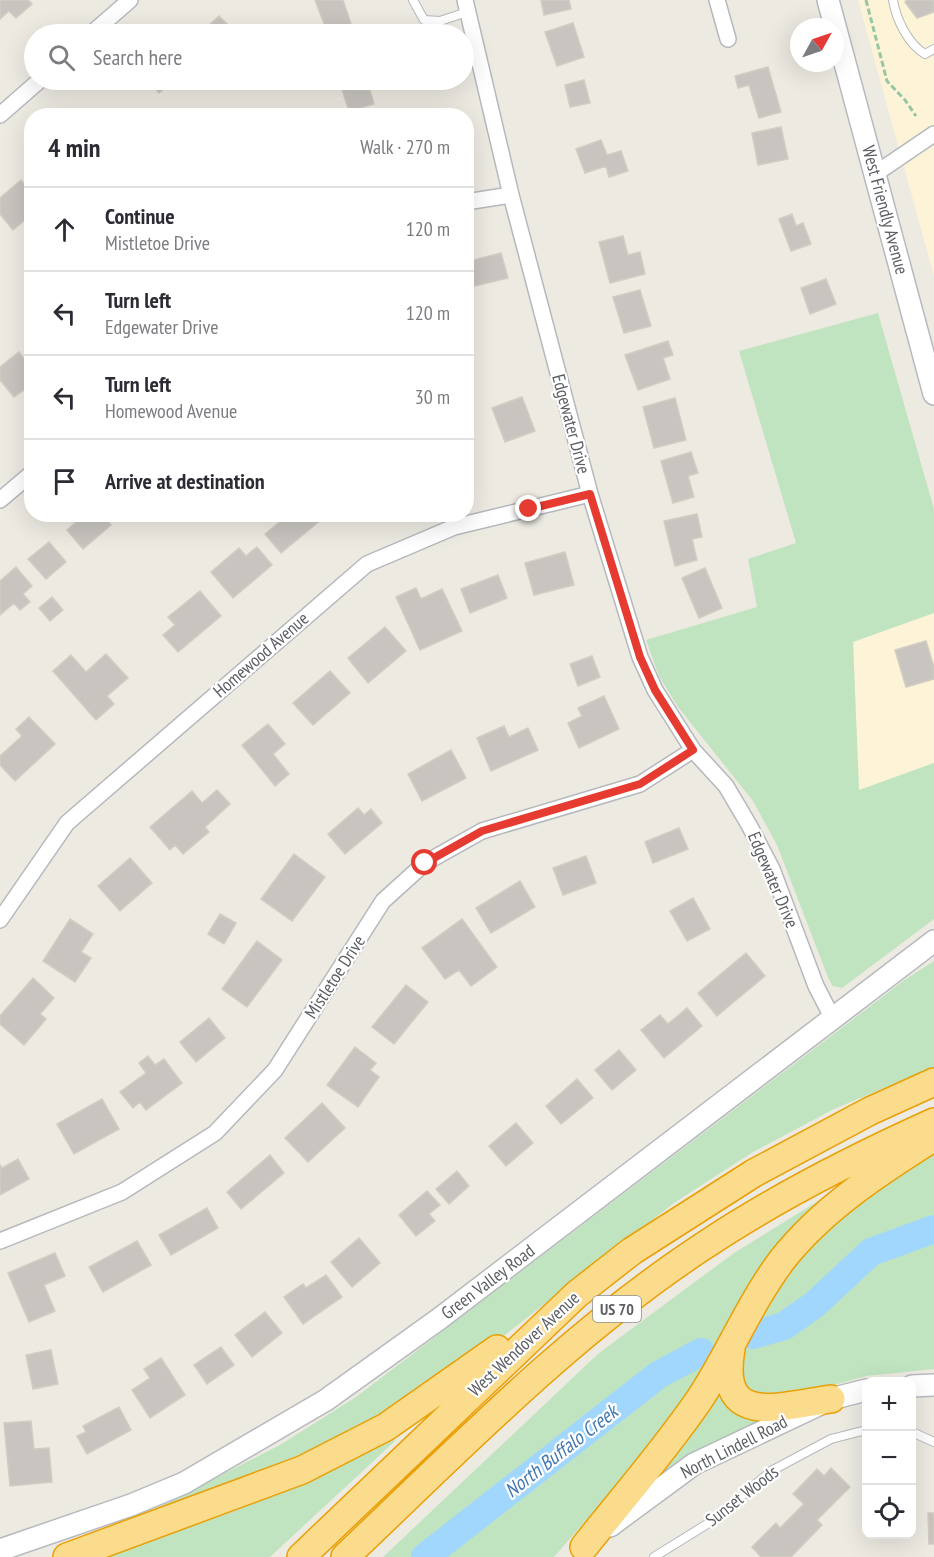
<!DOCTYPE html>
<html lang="en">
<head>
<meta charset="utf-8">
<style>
  :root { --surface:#fff; --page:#f7f7f7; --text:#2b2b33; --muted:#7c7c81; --line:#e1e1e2 }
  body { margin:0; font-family:"PT Sans Narrow",sans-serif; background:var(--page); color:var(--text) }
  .controls { position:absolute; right:18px; bottom:18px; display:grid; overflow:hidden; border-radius:12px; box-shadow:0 6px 24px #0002 }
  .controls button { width:54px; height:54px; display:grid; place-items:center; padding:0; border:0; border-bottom:2px solid var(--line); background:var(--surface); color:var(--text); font:30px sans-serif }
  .compass { position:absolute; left:790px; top:18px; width:54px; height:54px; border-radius:50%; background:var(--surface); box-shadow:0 6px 24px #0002; rotate:50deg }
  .stop { position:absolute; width:18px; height:18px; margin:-14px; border:4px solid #e53b30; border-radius:50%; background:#fff }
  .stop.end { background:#e53b30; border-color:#fff; box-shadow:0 2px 6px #0008 }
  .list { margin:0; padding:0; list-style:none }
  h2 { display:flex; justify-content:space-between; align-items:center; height:78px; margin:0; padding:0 24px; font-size:26px }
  h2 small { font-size:20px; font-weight:400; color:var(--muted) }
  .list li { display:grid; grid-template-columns:39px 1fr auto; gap:18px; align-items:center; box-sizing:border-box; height:84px; padding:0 24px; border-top:2px solid var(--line) }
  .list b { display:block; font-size:22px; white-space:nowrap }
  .list p { margin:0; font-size:20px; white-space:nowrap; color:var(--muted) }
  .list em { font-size:20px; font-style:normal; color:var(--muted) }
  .icon { flex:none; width:33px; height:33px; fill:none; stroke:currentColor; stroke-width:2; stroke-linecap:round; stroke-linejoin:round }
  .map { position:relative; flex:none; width:934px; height:1557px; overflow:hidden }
  .search { position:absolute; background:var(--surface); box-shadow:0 6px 24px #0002; left:24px; top:24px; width:450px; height:66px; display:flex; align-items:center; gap:15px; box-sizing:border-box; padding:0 21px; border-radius:33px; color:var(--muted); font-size:22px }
  .panel { position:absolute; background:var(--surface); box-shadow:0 6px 24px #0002; left:24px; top:108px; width:450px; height:414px; border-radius:24px }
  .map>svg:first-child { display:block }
  .commercial { fill:#fdf3d7 }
  .green { fill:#c0e4bf }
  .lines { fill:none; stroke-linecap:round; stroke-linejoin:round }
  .river { stroke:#a2d7fd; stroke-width:28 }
  .building { fill:#c8c5c0; stroke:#d2ccc1; stroke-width:1.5 }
  .lane-casing { stroke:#b5b8bc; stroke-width:10 }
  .street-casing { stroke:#b5b8bc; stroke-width:18 }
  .secondary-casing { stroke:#b6b9be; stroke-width:24 }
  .highway-casing { stroke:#ea9f05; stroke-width:30 }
  .path { stroke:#98c5a4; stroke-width:3; stroke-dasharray:6 3; stroke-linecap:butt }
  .lane { stroke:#fff; stroke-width:8 }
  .street { stroke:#fff; stroke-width:15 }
  .secondary { stroke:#fff; stroke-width:21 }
  .highway { stroke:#fadc8c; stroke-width:27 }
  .route { stroke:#e53b30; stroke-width:8 }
  .labels { text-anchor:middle; stroke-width:4.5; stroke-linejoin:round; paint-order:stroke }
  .shield { fill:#fff; stroke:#8c8e92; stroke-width:1.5 }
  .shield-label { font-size:16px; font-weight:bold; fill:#5b5e63 }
  .street-label { font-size:18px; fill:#5b5e63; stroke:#fff }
  .water-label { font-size:20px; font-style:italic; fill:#4178ae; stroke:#fff }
</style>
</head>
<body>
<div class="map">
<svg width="934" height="1557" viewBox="0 0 934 1557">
  <rect width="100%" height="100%" fill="#edeae2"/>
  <!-- commercial -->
  <path class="commercial" d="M 858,0 L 934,0 L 934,276 Z
    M 934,613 L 934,763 L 859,791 L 853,642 Z"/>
  <!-- green -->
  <path class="green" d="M 878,313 L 934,509 L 934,613 L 853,642 L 859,790 L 934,763 L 934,919 L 842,988 L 833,986 L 829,980 L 777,845 L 753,801 L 678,707 L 659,676 L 646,640 L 757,607 L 748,559 L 796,543 L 739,351 Z
    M 934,961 L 934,1067 L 834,1109 L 753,1152 L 674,1203 L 483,1352 L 331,1448 L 148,1518 L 147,1513 L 280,1445 L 356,1397 L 906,979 Z
    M 934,1150 L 934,1369 L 866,1376 L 823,1388 L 754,1397 L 740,1381 L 740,1355 L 764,1308 L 801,1258 L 844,1213 Z
    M 855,1178 C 757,1307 661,1436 554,1557 L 383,1557 L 599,1353 L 734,1253 Z
    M 720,1386 C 730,1403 737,1415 756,1421 L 755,1425 L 658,1478 L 655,1475 Z
    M 391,1436 L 395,1441 L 270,1557 L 101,1557 L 235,1511 L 329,1472 Z"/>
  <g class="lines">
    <!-- river -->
    <path class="river" d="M 753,1335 L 784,1326 L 814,1305 L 871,1252 L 934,1229
      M 425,1557 L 658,1375 L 701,1352"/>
  </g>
  <!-- building -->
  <path class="building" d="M 0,0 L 28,0 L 32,4 L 16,18 L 9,11 L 0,19 Z
    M 315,0 L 343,0 L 353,30 L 340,34 L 328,34 Z
    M 541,0 L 569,0 L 571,9 L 544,15 Z
    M 907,0 L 934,0 L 934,12 L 917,18 L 905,2 Z
    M 219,16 L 234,31 L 231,34 L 200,34 Z
    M 573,23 L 584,57 L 557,66 L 545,32 Z
    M 768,67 L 781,112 L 759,118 L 749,85 L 738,88 L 735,76 Z
    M 148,80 L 175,80 L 159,93 Z
    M 339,80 L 367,80 L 374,104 L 349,111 Z
    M 584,80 L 590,103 L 570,107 L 565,85 Z
    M 781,127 L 788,159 L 758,165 L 752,133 Z
    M 601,140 L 607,155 L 621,151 L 628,171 L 609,177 L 606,166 L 585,173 L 576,149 Z
    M 21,180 L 32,193 L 32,214 L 13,230 L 0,214 L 0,198 Z
    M 792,214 L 796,226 L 803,223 L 811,244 L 791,251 L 779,219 Z
    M 623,236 L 628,255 L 640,252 L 645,274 L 610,283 L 599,242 Z
    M 501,253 L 508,278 L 466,288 L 466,262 Z
    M 826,279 L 836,304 L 810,314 L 801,288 Z
    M 640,290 L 651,326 L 624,333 L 613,297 Z
    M 668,341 L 673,355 L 663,358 L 670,379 L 638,390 L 625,355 Z
    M 19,352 L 26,361 L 32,357 L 32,384 L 14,397 L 0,380 L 0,367 Z
    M 522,397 L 535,431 L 505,442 L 492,408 Z
    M 675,398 L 686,440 L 654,448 L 643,407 Z
    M 691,452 L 698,473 L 688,476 L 694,497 L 673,503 L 661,461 Z
    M 85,514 L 102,514 L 111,525 L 83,549 L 67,530 Z
    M 279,514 L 319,514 L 323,518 L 281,553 L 265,534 L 283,519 Z
    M 697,514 L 702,537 L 692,539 L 697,560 L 675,566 L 664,521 Z
    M 49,542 L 66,562 L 46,579 L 28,559 Z
    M 257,547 L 272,565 L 233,598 L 211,572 L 239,548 L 246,556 Z
    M 565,552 L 574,585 L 534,595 L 525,563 Z
    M 16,567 L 32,586 L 23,594 L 30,602 L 20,610 L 14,603 L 0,615 L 0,581 Z
    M 705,568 L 722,608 L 699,618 L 682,578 Z
    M 498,575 L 507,598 L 470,613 L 461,589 Z
    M 416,588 L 421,599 L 442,589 L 462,631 L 420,650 L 396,597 Z
    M 200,591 L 221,616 L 178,652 L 163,635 L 175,625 L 168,617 Z
    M 52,597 L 63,610 L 50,621 L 39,608 Z
    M 385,627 L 406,651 L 368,683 L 348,658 Z
    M 926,641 L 934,667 L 934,679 L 906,687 L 895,650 Z
    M 106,654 L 128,678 L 107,696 L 114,704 L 96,720 L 53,671 L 71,655 L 86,672 Z
    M 592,656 L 600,677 L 578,686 L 570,664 Z
    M 330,671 L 350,693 L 313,725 L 293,703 Z
    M 604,696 L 619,729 L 579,748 L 568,723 L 582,716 L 578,708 Z
    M 29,717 L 55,744 L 15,781 L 0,765 L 0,756 L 22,736 L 16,729 Z
    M 268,724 L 285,744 L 273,754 L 289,774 L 275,786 L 242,745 Z
    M 504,726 L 509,737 L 528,728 L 538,750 L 491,771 L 477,738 Z
    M 451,750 L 466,778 L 422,801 L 408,774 Z
    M 217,790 L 230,804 L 205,827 L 209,832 L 183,854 L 175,845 L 170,850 L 150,827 L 192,791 L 202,803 Z
    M 358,808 L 364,815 L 371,809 L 382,823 L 345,854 L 328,834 Z
    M 679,828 L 688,849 L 653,863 L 645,842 Z
    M 294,854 L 325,877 L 292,921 L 261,899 Z
    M 586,856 L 596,883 L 563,895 L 553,868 Z
    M 130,858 L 152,883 L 120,911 L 98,886 Z
    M 520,881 L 535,907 L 491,933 L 476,908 Z
    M 693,898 L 710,929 L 687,941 L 670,911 Z
    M 220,914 L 236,923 L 224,944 L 208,934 Z
    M 70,919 L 93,934 L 81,952 L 91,958 L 75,982 L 43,961 Z
    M 462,919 L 497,967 L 471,986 L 459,970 L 445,979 L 422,948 Z
    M 257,941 L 282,960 L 247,1007 L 222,989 Z
    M 746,953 L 765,976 L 717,1016 L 698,993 Z
    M 33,978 L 54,998 L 40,1014 L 46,1019 L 24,1045 L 0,1024 L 0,1016 Z
    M 406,985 L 428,1002 L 394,1044 L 372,1027 Z
    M 687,1008 L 702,1026 L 664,1058 L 641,1030 L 660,1015 L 668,1024 Z
    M 209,1018 L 225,1038 L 196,1062 L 180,1042 Z
    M 355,1047 L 376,1063 L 370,1070 L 379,1077 L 358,1107 L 327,1085 Z
    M 619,1050 L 636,1070 L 612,1090 L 595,1070 Z
    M 148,1056 L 155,1065 L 164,1059 L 182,1083 L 146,1110 L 140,1102 L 133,1108 L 120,1092 L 146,1073 L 139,1063 Z
    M 577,1079 L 593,1098 L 561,1124 L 546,1106 Z
    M 102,1099 L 119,1129 L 74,1154 L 57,1124 Z
    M 322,1103 L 345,1128 L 308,1162 L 285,1138 Z
    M 516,1123 L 533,1143 L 506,1166 L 489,1146 Z
    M 270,1155 L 284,1173 L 241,1209 L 227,1192 Z
    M 18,1159 L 29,1179 L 0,1195 L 0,1165 L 2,1168 Z
    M 457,1171 L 469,1186 L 449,1204 L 436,1189 Z
    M 427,1191 L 440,1205 L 429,1214 L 435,1221 L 416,1236 L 399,1215 Z
    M 207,1208 L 218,1228 L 171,1255 L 159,1235 Z
    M 359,1238 L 380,1263 L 352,1287 L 331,1262 Z
    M 137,1241 L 151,1265 L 103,1292 L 89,1267 Z
    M 55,1253 L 65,1276 L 44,1285 L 55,1311 L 29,1322 L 8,1273 Z
    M 326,1275 L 342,1297 L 303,1324 L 284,1297 L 303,1284 L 306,1288 Z
    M 265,1312 L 282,1333 L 252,1357 L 235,1335 Z
    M 221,1347 L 234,1365 L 207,1384 L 194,1365 Z
    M 51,1350 L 58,1384 L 33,1389 L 26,1355 Z
    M 161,1358 L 185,1395 L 150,1418 L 132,1390 L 150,1378 L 144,1369 Z
    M 119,1407 L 131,1430 L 87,1454 L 77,1436 L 86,1432 L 83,1426 Z
    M 31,1421 L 34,1449 L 49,1448 L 52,1482 L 10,1486 L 4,1423 Z
    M 831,1468 L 850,1487 L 817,1520 L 822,1525 L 791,1557 L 761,1557 L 752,1547 L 776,1523 L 780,1528 L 804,1504 L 793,1494 L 817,1469 L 824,1476 Z
    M 928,1513 L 934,1513 L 934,1544 L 929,1544 Z"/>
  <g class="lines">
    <!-- lane casing -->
    <g class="lane-casing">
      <path id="lane" d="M 413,0 L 424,20 L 440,21 L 467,12
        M 893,0 C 896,19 908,44 925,54 L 934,49
        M 912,1432 L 934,1442
        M 654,1557 L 712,1521 L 771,1471 L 831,1439 L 866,1430"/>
    </g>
    <!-- street casing -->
    <g class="street-casing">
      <path id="street" d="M 465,0 L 511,195 L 590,494 L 640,657 L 655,690 L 693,750 L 726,786 L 749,825 L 772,869 L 816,986 L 832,1017
        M 717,0 L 728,39
        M 91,34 L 130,0
        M 0,115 L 40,80
        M 875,174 L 934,134
        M 466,202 L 511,195
        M 0,500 L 32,473
        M 0,920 L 67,823 L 367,564 L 454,527 L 590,494
        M 0,1241 L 122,1192 L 215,1133 L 275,1070 L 383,901 L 425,863 L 482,831 L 640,784 L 693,750"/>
    </g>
    <!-- secondary casing -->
    <g class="secondary-casing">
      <path id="secondary" d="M 828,0 L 934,394
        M 912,1386 L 934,1385
        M 610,1526 L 694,1464 L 831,1399 L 866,1390
        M 0,1550 L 131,1505 L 184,1483 L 326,1400 L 439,1319 L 934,941"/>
    </g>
    <!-- highway casing -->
    <g class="highway-casing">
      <path id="highway" d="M 731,1349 C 717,1429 781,1406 831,1399
        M 584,1547 C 622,1499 664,1451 699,1400 C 729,1355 749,1304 782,1260 C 822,1209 879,1172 933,1138
        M 67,1557 L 302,1470 L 386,1427 L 497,1349
        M 301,1557 L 577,1294 L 632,1251 L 754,1173 L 870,1111 L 934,1082
        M 345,1557 C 459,1449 570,1334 702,1247 C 775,1198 854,1158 934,1122"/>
    </g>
    <!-- path -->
    <path class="path" d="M 866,0 L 887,81 L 905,100 L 916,116"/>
    <!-- lane -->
    <use href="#lane" class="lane"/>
    <!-- street -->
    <use href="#street" class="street"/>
    <!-- secondary -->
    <use href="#secondary" class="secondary"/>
    <!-- highway -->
    <use href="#highway" class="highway"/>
  </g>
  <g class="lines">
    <!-- route -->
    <path class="route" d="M 425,863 L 482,831 L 640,784 L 693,750 L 655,690 L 640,657 L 590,494 L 529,509"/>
  </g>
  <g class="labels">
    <!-- shield labels -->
    <rect class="shield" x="593" y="1296" width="48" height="26" rx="4.5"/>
    <g class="shield-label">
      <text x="617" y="1315">US 70</text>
    </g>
    <!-- street labels -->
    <g class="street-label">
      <text transform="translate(885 210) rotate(75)" y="6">West Friendly Avenue</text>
      <text transform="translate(571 424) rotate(75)" y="6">Edgewater Drive</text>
      <text transform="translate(261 655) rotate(-41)" y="6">Homewood Avenue</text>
      <text transform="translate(773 880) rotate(67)" y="6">Edgewater Drive</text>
      <text transform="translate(335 977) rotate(-57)" y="6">Mistletoe Drive</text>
      <text transform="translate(488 1282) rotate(-37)" y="6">Green Valley Road</text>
      <text transform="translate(524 1344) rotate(-43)" y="6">West Wendover Avenue</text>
      <text transform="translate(734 1447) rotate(-27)" y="6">North Lindell Road</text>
      <text transform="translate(742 1496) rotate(-38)" y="6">Sunset Woods</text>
    </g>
    <!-- water labels -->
    <g class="water-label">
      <text transform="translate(561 1451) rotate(-38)" y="7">North Buffalo Creek</text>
    </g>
  </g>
</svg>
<div class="controls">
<button>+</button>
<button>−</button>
<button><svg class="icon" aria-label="locate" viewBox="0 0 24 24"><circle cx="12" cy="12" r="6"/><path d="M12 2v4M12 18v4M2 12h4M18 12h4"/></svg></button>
</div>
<svg class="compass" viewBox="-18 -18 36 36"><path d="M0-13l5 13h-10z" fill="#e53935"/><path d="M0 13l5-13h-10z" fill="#7c7c81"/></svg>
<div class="stop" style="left:425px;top:863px"></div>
<div class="stop end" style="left:529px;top:509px"></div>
<div class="search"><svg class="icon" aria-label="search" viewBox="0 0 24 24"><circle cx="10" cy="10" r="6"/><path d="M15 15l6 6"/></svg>Search here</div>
<section class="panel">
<h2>4 min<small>Walk · 270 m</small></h2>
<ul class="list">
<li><svg class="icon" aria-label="ahead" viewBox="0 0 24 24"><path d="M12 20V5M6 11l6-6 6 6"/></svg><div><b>Continue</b><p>Mistletoe Drive</p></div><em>120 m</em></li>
<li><svg class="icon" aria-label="left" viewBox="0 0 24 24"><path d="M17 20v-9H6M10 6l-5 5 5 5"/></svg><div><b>Turn left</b><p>Edgewater Drive</p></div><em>120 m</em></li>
<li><svg class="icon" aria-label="left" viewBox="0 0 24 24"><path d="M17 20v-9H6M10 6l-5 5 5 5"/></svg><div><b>Turn left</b><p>Homewood Avenue</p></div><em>30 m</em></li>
<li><svg class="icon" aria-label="arrive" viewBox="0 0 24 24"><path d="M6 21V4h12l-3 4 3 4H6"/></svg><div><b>Arrive at destination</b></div></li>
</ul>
</section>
</div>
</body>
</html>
